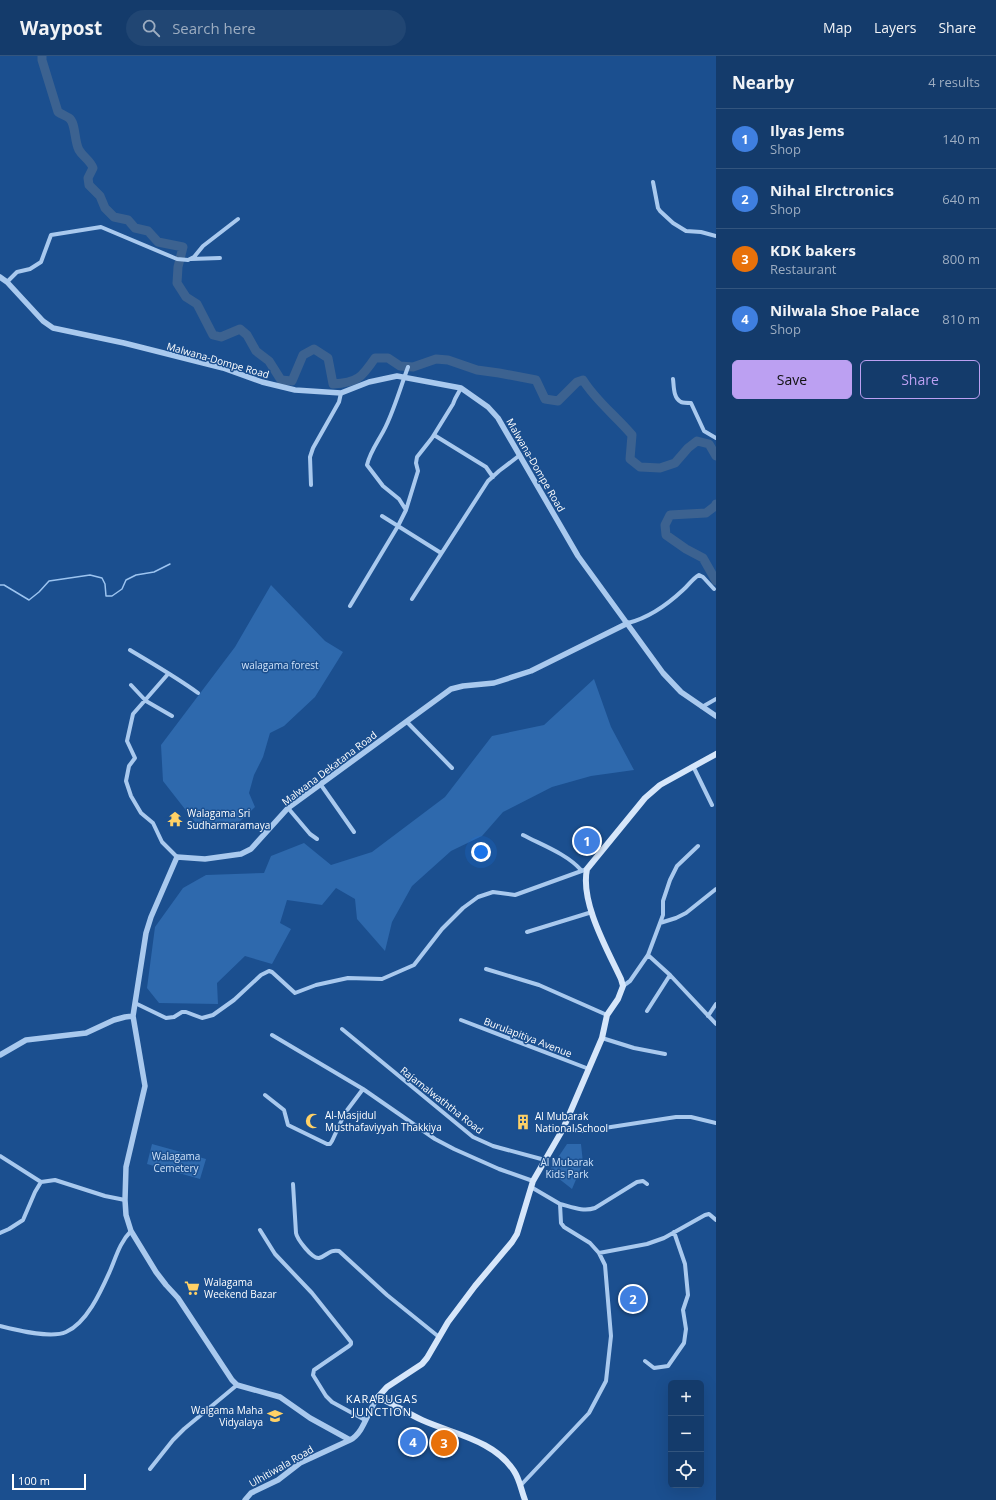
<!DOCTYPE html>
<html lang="en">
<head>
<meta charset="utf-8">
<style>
  :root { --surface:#143b6b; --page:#214673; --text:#f1f3f6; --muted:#9dadc1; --line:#33557e; --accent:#bca0f2 }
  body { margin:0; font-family:"Open Sans",sans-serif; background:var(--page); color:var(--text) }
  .controls { position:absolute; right:12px; bottom:12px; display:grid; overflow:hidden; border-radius:6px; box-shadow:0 4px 16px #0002 }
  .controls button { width:36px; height:36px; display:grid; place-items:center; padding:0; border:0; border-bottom:1px solid var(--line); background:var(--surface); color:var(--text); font:20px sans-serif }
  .scale { position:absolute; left:12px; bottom:10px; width:74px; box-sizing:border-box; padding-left:4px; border:2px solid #fff; border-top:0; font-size:11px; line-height:14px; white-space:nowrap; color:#fff; -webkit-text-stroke:3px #1b4f8f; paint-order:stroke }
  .you { position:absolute; left:481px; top:796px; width:14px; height:14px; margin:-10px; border:3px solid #fff; border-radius:50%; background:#1a73e8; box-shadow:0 0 0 6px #1a73e833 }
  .badge { display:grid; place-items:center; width:26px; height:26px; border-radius:50%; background:var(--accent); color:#fff; font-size:13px; font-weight:700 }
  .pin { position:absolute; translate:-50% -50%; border:2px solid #fff; box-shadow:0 1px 4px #0006 }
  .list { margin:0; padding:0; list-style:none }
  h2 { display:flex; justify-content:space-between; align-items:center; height:52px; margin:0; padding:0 16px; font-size:17px }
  h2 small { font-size:13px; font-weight:400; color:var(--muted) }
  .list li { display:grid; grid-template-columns:26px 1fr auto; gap:12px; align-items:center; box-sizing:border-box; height:60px; padding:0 16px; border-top:1px solid var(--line) }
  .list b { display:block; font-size:15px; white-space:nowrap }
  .list p { margin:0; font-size:13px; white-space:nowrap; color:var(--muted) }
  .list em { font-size:13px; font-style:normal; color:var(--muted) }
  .actions { display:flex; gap:8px; padding:12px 16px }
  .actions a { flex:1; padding:9px 0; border:1px solid var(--accent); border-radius:6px; text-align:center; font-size:14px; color:var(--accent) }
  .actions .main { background:var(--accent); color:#111 }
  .icon { flex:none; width:22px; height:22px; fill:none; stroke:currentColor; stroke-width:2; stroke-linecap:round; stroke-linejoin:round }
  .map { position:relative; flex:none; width:716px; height:1444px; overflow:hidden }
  header { display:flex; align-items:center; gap:24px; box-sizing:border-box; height:56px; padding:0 20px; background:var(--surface); border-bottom:1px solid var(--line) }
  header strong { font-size:19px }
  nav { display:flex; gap:22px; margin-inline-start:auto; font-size:14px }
  .search { width:280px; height:36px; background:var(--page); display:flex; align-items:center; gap:10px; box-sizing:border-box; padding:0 14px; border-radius:22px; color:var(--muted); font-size:15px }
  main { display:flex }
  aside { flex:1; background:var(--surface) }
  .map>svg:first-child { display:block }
  .green { fill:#2e69ad }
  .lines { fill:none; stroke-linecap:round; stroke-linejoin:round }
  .stream { stroke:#9cc4f0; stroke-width:1.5 }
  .river { stroke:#3c6290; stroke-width:9 }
  .minor { stroke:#a9c9ee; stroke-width:4 }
  .tertiary { stroke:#a9c9ee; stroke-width:5.5 }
  .secondary { stroke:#d6e6fa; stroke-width:6 }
  .labels { text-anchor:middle; stroke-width:3; stroke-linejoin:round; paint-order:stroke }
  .street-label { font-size:10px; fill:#fff; stroke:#1b4f8f }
  .park-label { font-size:10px; fill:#cfe3fa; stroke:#1b4f8f }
  .poi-label { font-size:10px; fill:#fff; stroke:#1b4f8f; text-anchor:start }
  .neighbourhood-label { font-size:11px; letter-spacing:1px; fill:#fff; stroke:#1b4f8f }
</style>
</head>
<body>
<header>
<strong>Waypost</strong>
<div class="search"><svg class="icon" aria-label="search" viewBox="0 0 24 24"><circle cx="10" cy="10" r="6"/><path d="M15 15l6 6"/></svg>Search here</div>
<nav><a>Map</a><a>Layers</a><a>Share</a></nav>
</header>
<main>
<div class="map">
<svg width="716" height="1444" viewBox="0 0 716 1444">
  <rect width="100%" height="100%" fill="#1b4f8f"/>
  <!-- green -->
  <path class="green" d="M 271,529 L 325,585 L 343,596 L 315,641 L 284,670 L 270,677 L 263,701 L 254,719 L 249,737 L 255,751 L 236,769 L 195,766 L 163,725 L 161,689 L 235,591 Z
    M 594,623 L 611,671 L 634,714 L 591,720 L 552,731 L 503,756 L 482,780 L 451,795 L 412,830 L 392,866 L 385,895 L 357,863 L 355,843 L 336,832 L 322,849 L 287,844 L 280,867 L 291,873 L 272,908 L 245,900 L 217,927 L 218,948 L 159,947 L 147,932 L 155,871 L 183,832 L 206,819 L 264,817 L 271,800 L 304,787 L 331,809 L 372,796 L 445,741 L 492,680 L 544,669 Z
    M 152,1088 L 206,1103 L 200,1123 L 147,1108 Z
    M 567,1088 L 581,1088 L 583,1107 L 572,1133 L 549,1115 Z"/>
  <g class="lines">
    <!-- stream -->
    <path class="stream" d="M 0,529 L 4,529 L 29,544 L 39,536 L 49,525 L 90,519 L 102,522 L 105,528 L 106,540 L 112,540 L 122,533 L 126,524 L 136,519 L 154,516 L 170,508"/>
    <!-- river -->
    <path class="river" d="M 42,0 L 42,4 L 58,56 C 61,58 66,60 69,62 C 76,67 74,85 79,94 C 83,101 90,104 93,112 L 88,122 L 89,129 L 100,140 L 105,152 L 114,161 L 128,164 L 135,172 L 148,175 L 158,186 L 183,191 L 178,211 L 177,227 L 186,241 L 197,248 L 213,279 L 221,281 L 240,273 L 247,279 L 256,295 L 269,305 L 281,324 L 292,325 L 303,299 L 314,293 L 328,302 L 333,328 C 358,327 362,321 375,302 L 388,302 L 400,310 L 413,311 L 436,303 L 448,304 L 477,314 L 499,317 L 536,324 L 545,343 L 558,345 L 577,326 L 583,324 C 596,345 616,360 632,379 L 630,403 L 640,411 L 660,412 L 675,407 L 688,392 L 697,385 L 709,388 L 716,400
      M 716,448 L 715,450 L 706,457 L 670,459 L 665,469 L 666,479 L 686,493 L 703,502 L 716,525"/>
    <!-- minor -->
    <path class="minor" d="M 653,126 L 658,152 L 660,155 L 673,167 L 686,175 L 701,176 L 716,180
      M 191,203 L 220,202
      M 7,226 L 17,216 L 30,213 L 41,206 L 51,179 L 101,171 L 177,203 L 188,204 L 194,201 L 203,190 L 238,163
      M 673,323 C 674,330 673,342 681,346 C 684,347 688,347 691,347 L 704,375 L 716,382
      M 434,379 L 486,411 L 493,421
      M 311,429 L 310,401 L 313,392 L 339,346 L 341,337
      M 406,454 L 418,415 L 416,407 L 417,401 L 432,382 L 453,348 L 455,343 L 461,332
      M 382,460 L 441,497
      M 412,543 L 488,425 L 499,415 L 520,399
      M 350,550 L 398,470 L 406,454 L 399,443 L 383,430 L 367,409 C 370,395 380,383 386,370 C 395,351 401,330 408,311
      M 628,567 C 648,562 668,548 683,534 C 689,529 692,523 699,519 L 703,521 L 714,533
      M 130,594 C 153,608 176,621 198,637
      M 168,618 L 133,658 L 127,685 L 135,702 L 129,710 L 126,725 L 131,740 L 141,757 L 153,767 L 162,786 L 177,801
      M 131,629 L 146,645 L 172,660
      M 702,651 L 716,643
      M 407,666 L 452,712
      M 693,710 L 712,749
      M 321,729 L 354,776
      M 288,752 L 310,778 L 317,783
      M 523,779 C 542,789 567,798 581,814
      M 660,867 L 676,862 L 686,857 L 716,833
      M 527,876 L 592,856
      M 648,899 L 670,919 L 716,968
      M 486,913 L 539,929 L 607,959
      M 623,930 L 630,925 L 648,899 L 663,859 L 663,845 L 670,824 L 677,810 L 698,790
      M 135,947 L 166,962 L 174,961 L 182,956 L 186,956 L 202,962 L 213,959 L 234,944 L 261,919 L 269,915 L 272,916 L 295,937 L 316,929 L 348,922 L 382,923 L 414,909 L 442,873 L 463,852 L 478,841 L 493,836 L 515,839 L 587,813
      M 647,955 L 670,919
      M 708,960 L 716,948
      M 461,964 L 589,1013
      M 342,973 L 473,1081 L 493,1090 L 545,1104
      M 272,979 L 363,1033 L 435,1083 L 454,1093 L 499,1113 L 533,1125
      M 602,982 L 634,992 L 665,998
      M 265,1039 L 284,1054 L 288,1069 L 327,1088 L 330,1088 L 332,1085 L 345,1057 L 363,1033
      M 563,1073 L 585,1075 L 676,1061 L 691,1061 L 716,1067
      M 0,1100 L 41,1126
      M 293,1128 L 296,1177 C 297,1183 312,1203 319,1202 C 327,1200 329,1193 339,1195 L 387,1239 L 439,1281
      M 560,1148 C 572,1151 583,1156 595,1152 L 637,1126 L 643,1125 L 647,1128
      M 260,1174 L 275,1198 L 312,1237 L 351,1286 L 351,1288 L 349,1290 L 314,1314 L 313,1319 L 326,1340 L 332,1346 L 365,1364
      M 0,1177 L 9,1173 L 23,1164 L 35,1136 L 41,1126 L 55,1124 L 105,1140 L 125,1144
      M 599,1197 L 647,1188 L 664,1182 L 705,1159 L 709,1158 L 716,1164
      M 0,1270 C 16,1274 51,1283 66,1276 C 87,1267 101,1235 110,1215 C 116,1201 120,1186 131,1175
      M 645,1305 L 654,1312 L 668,1310 L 684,1287 L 686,1273 L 683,1254 L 688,1239 L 685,1208 L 674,1176
      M 150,1413 L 173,1384 L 184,1373 L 237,1329
      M 521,1429 L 589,1357 L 606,1325 L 611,1280 L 605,1209 L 599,1197 L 590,1187 L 564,1171 L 561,1167 L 560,1148 L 531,1131"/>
    <!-- tertiary -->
    <path class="tertiary" d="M 0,221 L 7,226 L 43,265 L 53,272 L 124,287 L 223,312 L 262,326 L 295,334 L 341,337 L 369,326 L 397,320 L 461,332 L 488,351 L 498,362 L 578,500 L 663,617 L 681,636 L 716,660
      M 0,999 L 26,984 L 86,977 L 114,964 L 125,961 L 133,960
      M 378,1341 C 368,1354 364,1377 350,1384 L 310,1362 L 280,1341 L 237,1329 L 232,1324 L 178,1242 L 166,1229 L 156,1216 L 131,1175 L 126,1159 L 125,1144 L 126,1111 L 145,1030 L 133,960 L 146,877 L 151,861 L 177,801 L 205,803 L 241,798 L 251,793 L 288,752 L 451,633 L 463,630 L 494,627 L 531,615 L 628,567
      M 245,1444 L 251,1437 L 278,1424 L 300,1407 L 350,1384"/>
    <!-- secondary -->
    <path class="secondary" d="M 525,1444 C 521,1434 520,1424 514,1415 C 494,1384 453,1378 422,1364 C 407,1357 393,1348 378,1341 L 387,1331 L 422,1308 L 427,1302 L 448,1266 L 475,1230 L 512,1186 L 517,1178 L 533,1125 L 563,1073 L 602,982 L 607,959 L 618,943 L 623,930 L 621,923 C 607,893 580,846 587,813 L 645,742 L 660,729 L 716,698"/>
  </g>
  <!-- icons -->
  <defs>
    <g id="temple-bare" transform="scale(1.2)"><path d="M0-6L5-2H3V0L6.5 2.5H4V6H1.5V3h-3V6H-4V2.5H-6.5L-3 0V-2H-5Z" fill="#ffd166" stroke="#1b4f8f" stroke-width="2.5" paint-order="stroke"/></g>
    <g id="mosque-bare" transform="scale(1.2)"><path d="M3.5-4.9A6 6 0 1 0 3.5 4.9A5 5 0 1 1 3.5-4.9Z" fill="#ffd166" stroke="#1b4f8f" stroke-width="2.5" paint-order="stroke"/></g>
    <g id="building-bare" transform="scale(1.2)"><path d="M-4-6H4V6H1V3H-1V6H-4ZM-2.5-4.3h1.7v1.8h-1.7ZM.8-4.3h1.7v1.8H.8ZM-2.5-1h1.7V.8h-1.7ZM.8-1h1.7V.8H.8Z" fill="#ffd166" stroke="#1b4f8f" stroke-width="2.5" paint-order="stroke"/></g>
    <g id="supermarket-bare" transform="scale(1.2)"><path d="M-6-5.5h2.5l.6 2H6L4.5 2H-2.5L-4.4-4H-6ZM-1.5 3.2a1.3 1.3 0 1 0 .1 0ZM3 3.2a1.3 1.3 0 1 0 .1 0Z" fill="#ffd166" stroke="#1b4f8f" stroke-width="2.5" paint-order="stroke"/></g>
    <g id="school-bare" transform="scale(1.2)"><path d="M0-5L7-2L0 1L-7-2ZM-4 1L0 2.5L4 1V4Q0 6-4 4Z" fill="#ffd166" stroke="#1b4f8f" stroke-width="2.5" paint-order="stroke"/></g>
  </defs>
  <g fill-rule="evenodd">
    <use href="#temple-bare" x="175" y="763"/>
    <use href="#mosque-bare" x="313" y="1065"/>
    <use href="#building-bare" x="523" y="1066"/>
    <use href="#supermarket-bare" x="192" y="1232"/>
    <use href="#school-bare" x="275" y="1360"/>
  </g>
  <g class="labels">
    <!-- street labels -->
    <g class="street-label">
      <text transform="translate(218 304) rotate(16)" y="4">Malwana-Dompe Road</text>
      <text transform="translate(536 409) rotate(60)" y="4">Malwana-Dompe Road</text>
      <text transform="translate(329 712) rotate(-37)" y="4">Malwana Dekatana Road</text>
      <text transform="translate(528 981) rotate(21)" y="4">Burulapitiya Avenue</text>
      <text transform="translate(442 1044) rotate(38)" y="4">Rajamalwaththa Road</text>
      <text transform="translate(281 1410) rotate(-30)" y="4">Ulhitiwala Road</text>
    </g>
    <!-- park labels -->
    <g class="park-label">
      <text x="280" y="613">walagama forest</text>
      <text x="176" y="1104">Walagama<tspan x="176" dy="12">Cemetery</tspan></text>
      <text x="567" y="1110">Al Mubarak<tspan x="567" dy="12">Kids Park</tspan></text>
    </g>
    <!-- poi labels -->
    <g class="poi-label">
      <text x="187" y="761">Walagama Sri<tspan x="187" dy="12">Sudharmaramaya</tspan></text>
      <text x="325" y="1063">Al-Masjidul<tspan x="325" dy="12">Musthafaviyyah Thakkiya</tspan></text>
      <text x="535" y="1064">Al Mubarak<tspan x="535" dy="12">National School</tspan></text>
      <text x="204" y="1230">Walagama<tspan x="204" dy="12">Weekend Bazar</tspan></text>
      <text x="263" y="1358" text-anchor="end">Walgama Maha<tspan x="263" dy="12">Vidyalaya</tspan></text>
    </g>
    <!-- neighbourhood labels -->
    <g class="neighbourhood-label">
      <text x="382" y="1347">KARABUGAS<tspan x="382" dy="13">JUNCTION</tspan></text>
    </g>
  </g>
</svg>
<div class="controls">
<button>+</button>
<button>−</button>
<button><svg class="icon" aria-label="locate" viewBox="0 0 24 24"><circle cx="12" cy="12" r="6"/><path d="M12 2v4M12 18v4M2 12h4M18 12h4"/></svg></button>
</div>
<div class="scale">100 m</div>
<div class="you"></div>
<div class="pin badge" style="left:587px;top:785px;background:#3f7fe0">1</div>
<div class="pin badge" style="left:633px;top:1243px;background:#3f7fe0">2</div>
<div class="pin badge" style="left:444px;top:1387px;background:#e8710a">3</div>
<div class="pin badge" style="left:413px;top:1386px;background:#3f7fe0">4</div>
</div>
<aside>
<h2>Nearby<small>4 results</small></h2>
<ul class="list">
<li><span class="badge" style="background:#3f7fe0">1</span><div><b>Ilyas Jems</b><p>Shop</p></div><em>140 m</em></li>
<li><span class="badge" style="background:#3f7fe0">2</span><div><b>Nihal Elrctronics</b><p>Shop</p></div><em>640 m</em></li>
<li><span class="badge" style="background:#e8710a">3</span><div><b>KDK bakers</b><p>Restaurant</p></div><em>800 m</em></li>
<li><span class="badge" style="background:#3f7fe0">4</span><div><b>Nilwala Shoe Palace</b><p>Shop</p></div><em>810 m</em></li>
</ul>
<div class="actions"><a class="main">Save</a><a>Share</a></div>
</aside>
</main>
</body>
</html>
